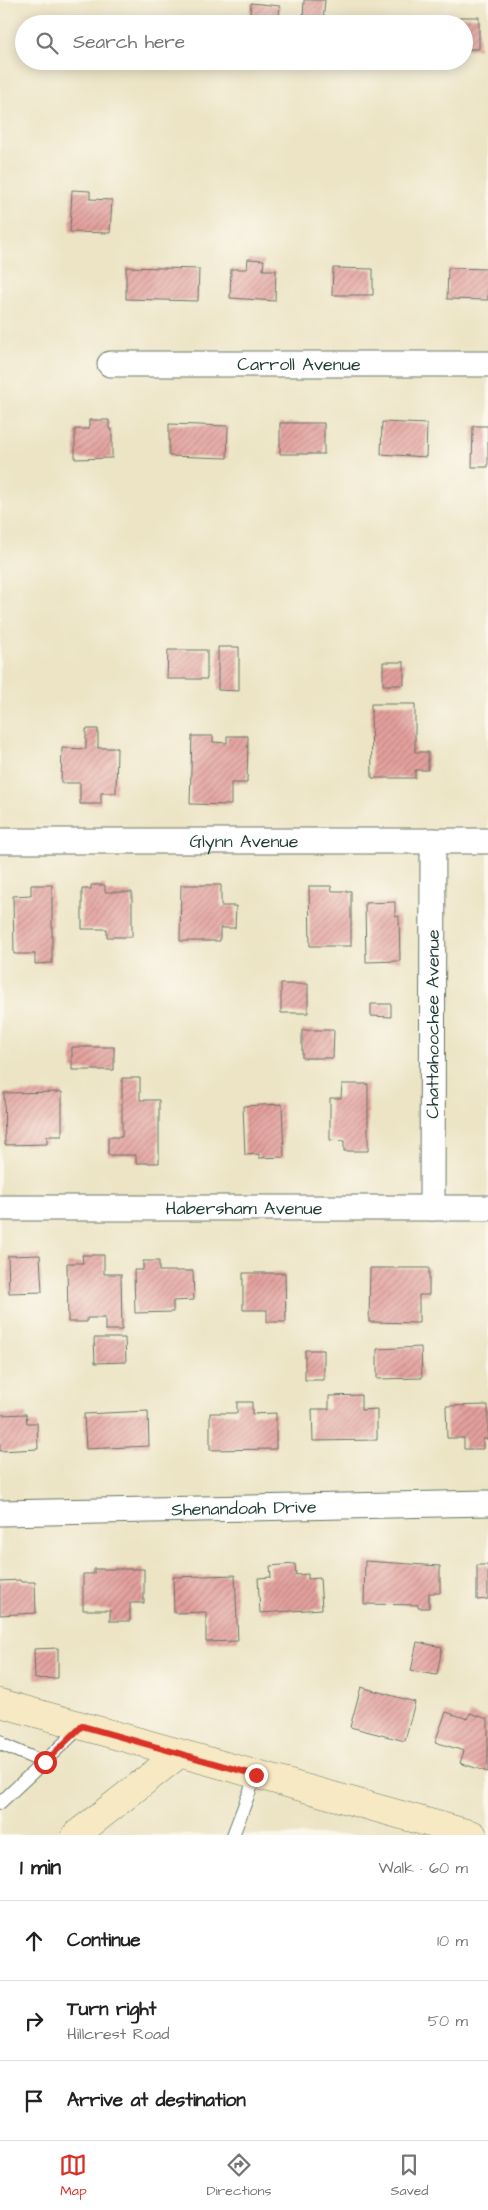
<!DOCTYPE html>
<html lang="en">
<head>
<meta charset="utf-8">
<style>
  :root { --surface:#fff; --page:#f2f2f2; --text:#222; --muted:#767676; --line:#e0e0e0; --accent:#d93025 }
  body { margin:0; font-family:"Architects Daughter",sans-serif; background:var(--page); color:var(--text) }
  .stop { position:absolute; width:15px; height:15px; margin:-11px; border:4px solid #d93025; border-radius:50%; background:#fff }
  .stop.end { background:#d93025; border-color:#fff; box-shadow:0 1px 5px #0008 }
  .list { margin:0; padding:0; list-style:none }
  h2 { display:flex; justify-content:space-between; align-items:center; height:65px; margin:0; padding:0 20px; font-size:21px }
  h2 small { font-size:16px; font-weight:400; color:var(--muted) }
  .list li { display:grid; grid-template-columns:32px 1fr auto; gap:15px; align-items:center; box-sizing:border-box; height:80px; padding:0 20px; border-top:1px solid var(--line) }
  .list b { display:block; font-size:19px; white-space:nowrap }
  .list p { margin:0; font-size:16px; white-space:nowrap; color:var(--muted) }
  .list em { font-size:16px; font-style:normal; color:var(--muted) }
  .icon { flex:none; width:28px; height:28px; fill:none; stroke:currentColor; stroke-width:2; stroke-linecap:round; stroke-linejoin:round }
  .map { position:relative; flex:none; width:488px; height:1835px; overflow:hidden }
  .search { position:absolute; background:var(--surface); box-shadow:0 2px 12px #0003; left:15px; right:15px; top:15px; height:55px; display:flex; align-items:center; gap:12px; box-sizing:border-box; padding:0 18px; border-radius:28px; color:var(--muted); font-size:19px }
  .sheet { height:305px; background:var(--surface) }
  nav { display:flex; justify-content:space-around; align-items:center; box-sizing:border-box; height:70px; border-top:1px solid var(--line); background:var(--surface); font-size:14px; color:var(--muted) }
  nav a { display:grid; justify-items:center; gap:2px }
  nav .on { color:var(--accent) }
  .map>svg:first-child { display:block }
  .building { fill:url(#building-hatch) }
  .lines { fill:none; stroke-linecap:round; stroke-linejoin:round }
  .lane-casing { stroke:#677767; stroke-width:14 }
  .street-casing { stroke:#677767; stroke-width:27 }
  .secondary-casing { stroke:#677767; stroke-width:29 }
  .lane { stroke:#fff; stroke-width:12 }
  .street { stroke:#fff; stroke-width:25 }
  .secondary { stroke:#f7e9c3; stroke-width:28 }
  .route { stroke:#d93025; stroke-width:6 }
  .labels { text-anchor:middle; stroke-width:5; stroke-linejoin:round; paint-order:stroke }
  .street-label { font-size:18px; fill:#1f3d34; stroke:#fbf7ec }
</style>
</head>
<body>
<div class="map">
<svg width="488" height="1835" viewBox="0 0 488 1835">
  <defs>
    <pattern id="building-hatch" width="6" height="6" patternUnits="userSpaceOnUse" patternTransform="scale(1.25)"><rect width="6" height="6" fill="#e4a09d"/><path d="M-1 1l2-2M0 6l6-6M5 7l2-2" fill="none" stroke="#b88481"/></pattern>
  </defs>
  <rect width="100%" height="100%" fill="#fbf7ec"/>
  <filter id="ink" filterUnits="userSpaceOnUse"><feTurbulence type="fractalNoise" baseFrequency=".02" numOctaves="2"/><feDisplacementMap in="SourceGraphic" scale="10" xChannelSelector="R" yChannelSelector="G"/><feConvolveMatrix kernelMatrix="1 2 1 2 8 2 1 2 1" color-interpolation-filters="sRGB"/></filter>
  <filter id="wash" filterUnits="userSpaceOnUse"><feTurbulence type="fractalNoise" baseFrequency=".0096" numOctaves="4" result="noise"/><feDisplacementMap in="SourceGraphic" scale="20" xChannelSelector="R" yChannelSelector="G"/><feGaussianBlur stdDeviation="1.12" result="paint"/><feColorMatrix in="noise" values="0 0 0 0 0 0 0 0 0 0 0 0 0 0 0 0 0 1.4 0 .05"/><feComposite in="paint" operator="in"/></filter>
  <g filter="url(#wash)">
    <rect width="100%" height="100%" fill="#ece4c5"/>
    <g id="blocks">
      <!-- building -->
      <path class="building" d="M 304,0 L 325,0 L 323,22 L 303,21 Z
        M 251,3 L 280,6 L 278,24 L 249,24 Z
        M 460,17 L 479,17 L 479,49 L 464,49 L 464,24 L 460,24 Z
        M 72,190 L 90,191 L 90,199 L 112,200 L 110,233 L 70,232 Z
        M 248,259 L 264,260 L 263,270 L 276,270 L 275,301 L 230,298 L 231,269 L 247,269 Z
        M 126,267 L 199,269 L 198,301 L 126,299 Z
        M 333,268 L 373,269 L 373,295 L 332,295 Z
        M 448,268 L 488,269 L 488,300 L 447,299 Z
        M 89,420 L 109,420 L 109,429 L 112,429 L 112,458 L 75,459 L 75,429 L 89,429 Z
        M 382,422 L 427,424 L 426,457 L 381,454 Z
        M 280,423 L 324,423 L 324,454 L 280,454 Z
        M 169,424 L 228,426 L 227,458 L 169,456 Z
        M 473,426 L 488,426 L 488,467 L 472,467 Z
        M 218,647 L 239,647 L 239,691 L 218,690 Z
        M 168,650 L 207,650 L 207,679 L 167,679 Z
        M 383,662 L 404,662 L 404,685 L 383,685 Z
        M 371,704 L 415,704 L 415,752 L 428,752 L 428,770 L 415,770 L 415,778 L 372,778 Z
        M 86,729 L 98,729 L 98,748 L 117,748 L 116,793 L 101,793 L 101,804 L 80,804 L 80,783 L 61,783 L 62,748 L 86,749 Z
        M 192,736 L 213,736 L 213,742 L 227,743 L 227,736 L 248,736 L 247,783 L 231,783 L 231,805 L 190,804 Z
        M 31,885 L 52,885 L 52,963 L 35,964 L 35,954 L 14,954 L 13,896 L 31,895 Z
        M 91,885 L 105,885 L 105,892 L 132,892 L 132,937 L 107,937 L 107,929 L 82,929 L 82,889 L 91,889 Z
        M 181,885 L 221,885 L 221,906 L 236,906 L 235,928 L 220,928 L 220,941 L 180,941 Z
        M 309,886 L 331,886 L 332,891 L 351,891 L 351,946 L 310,946 Z
        M 395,902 L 395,916 L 399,916 L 400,961 L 366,962 L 365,903 Z
        M 281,984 L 308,984 L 308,1013 L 281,1013 Z
        M 371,1004 L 391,1004 L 391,1017 L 371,1016 Z
        M 302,1030 L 334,1030 L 333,1058 L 302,1058 Z
        M 72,1047 L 114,1047 L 114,1070 L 72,1070 Z
        M 122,1078 L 140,1078 L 140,1100 L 159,1100 L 159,1163 L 136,1163 L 136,1155 L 108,1155 L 108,1137 L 122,1137 Z
        M 342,1084 L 368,1084 L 368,1151 L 344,1151 L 344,1141 L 330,1140 L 330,1098 L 341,1098 Z
        M 62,1092 L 62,1136 L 47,1136 L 47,1144 L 5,1145 L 4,1093 Z
        M 282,1104 L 284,1157 L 259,1158 L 259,1154 L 245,1155 L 243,1106 Z
        M 40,1255 L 42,1292 L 9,1293 L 8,1256 Z
        M 82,1255 L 104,1255 L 104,1274 L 121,1274 L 122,1330 L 105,1330 L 105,1318 L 87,1318 L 87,1322 L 68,1322 L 67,1263 L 83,1263 Z
        M 143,1261 L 159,1261 L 159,1271 L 193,1271 L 194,1300 L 173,1301 L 173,1312 L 135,1313 L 134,1270 L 143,1270 Z
        M 370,1268 L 429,1268 L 429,1295 L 419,1295 L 419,1323 L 369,1322 Z
        M 243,1273 L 285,1273 L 286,1322 L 267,1322 L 267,1310 L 243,1310 Z
        M 94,1338 L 125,1338 L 126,1362 L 95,1363 Z
        M 421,1347 L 422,1378 L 377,1379 L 377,1349 Z
        M 305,1350 L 324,1350 L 324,1380 L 305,1380 Z
        M 361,1395 L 361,1410 L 377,1409 L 377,1440 L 313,1441 L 312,1409 L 329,1409 L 329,1396 Z
        M 237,1402 L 252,1402 L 252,1414 L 276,1413 L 276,1449 L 210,1450 L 210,1413 L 237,1413 Z
        M 488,1405 L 488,1439 L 483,1439 L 483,1449 L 464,1449 L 464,1438 L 447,1438 L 446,1406 Z
        M 148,1411 L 149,1446 L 86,1449 L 84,1414 Z
        M 26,1414 L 27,1423 L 37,1423 L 38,1449 L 0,1451 L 0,1415 Z
        M 365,1561 L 440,1566 L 440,1593 L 429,1593 L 429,1608 L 418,1608 L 418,1605 L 364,1604 Z
        M 295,1564 L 296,1575 L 308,1574 L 308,1579 L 320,1578 L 322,1609 L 260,1613 L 258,1578 L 271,1577 L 270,1566 Z
        M 477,1565 L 488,1565 L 488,1599 L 477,1600 Z
        M 94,1569 L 144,1569 L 144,1603 L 130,1603 L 130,1621 L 110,1621 L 110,1610 L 83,1610 L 83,1574 L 94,1574 Z
        M 235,1575 L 238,1641 L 206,1642 L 206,1612 L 174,1613 L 173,1577 Z
        M 20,1580 L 21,1582 L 35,1582 L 36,1613 L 0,1615 L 0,1581 Z
        M 417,1642 L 442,1647 L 437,1675 L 411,1671 Z
        M 58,1648 L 58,1678 L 35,1679 L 34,1649 Z
        M 361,1687 L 415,1702 L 405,1741 L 350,1727 Z
        M 446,1712 L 468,1719 L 470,1713 L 488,1719 L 488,1772 L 460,1763 L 464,1751 L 435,1742 Z"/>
    </g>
  </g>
  <g filter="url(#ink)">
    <use href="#blocks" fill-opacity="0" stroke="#677767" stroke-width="1"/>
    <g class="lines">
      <!-- lane casing -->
      <g class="lane-casing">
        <path id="lane" d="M 0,1741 L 1,1744 L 45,1763
          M 0,1803 L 82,1726
          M 233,1835 L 256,1775"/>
      </g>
      <!-- street casing -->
      <g class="street-casing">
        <g id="street">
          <path id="s1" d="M 110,364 L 488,364"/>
          <path id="s2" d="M 0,841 L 488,841"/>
          <path id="s3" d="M 0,1208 L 488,1208"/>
          <path id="s4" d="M 432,1208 L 433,841"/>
          <path id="s5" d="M 0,1513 L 488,1503"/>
        </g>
      </g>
      <!-- secondary casing -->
      <g class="secondary-casing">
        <path id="secondary" d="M 0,1703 L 473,1835
          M 76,1835 L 179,1754"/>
      </g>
      <!-- lane -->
      <use href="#lane" class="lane"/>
      <!-- street -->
      <use href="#street" class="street"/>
      <!-- secondary -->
      <use href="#secondary" class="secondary"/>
    </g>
  </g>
  <g class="lines" filter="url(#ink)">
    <!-- route -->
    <path class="route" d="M 45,1762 L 82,1726 L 256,1775"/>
  </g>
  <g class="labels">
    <!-- street labels -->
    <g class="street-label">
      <text dy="6" stroke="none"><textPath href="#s1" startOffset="189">Carroll Avenue</textPath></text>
      <text dy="6" stroke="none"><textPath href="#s2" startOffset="244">Glynn Avenue</textPath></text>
      <text dy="6" stroke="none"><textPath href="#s4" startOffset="184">Chattahoochee Avenue</textPath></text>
      <text dy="6" stroke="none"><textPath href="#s3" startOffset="244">Habersham Avenue</textPath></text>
      <text dy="6" stroke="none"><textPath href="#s5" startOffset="244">Shenandoah Drive</textPath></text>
    </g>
  </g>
</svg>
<div class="stop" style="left:45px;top:1762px"></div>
<div class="stop end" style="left:256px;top:1775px"></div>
<div class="search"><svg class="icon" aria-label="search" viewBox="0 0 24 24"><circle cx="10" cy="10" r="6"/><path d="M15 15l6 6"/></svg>Search here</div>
</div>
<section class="sheet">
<h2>1 min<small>Walk · 60 m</small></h2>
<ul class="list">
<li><svg class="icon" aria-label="ahead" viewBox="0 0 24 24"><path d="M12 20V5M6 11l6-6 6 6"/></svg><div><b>Continue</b></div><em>10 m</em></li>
<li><svg class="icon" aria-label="right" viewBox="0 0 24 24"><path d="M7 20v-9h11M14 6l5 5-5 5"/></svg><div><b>Turn right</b><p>Hillcrest Road</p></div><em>50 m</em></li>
<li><svg class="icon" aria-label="arrive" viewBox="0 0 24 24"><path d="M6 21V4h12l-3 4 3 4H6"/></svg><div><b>Arrive at destination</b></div></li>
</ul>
</section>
<nav>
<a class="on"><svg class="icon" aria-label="map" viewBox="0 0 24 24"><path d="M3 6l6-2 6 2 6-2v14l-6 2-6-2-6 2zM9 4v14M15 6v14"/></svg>Map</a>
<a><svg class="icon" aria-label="directions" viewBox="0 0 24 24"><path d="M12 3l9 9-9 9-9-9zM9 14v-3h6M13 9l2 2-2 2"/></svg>Directions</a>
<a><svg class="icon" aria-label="saved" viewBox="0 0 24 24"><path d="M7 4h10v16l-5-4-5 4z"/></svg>Saved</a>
</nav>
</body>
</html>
